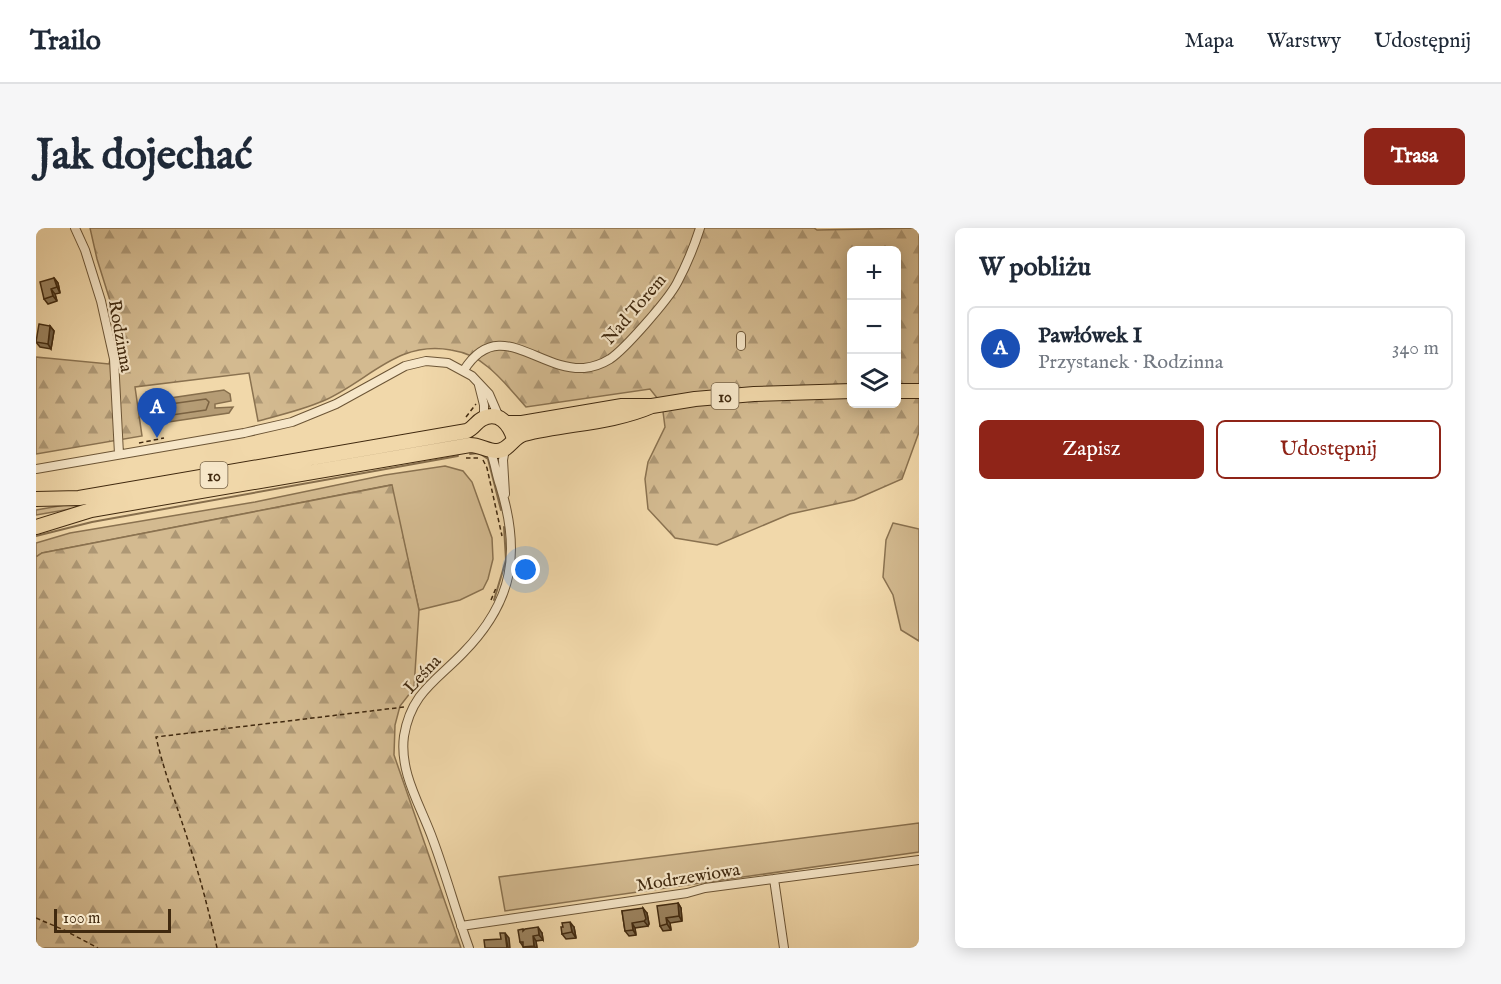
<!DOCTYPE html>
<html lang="pl">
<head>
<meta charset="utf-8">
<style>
  :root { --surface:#fff; --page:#f6f6f7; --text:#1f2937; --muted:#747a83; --line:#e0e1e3; --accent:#8f2418 }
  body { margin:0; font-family:"IM FELL English",serif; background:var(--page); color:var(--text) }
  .controls { position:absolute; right:18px; top:18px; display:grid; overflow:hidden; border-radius:9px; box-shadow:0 3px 15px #0003 }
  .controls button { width:54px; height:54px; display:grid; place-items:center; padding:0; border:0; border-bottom:2px solid var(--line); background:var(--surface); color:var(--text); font:30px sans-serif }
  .scale { position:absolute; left:18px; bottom:15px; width:117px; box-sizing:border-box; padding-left:6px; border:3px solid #40290f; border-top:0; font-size:16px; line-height:21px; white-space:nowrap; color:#40290f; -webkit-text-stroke:4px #f6e6c8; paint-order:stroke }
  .you { position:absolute; left:490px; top:342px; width:21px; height:21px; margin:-15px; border:4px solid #fff; border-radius:50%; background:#1a73e8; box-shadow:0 0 0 9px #1a73e833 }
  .badge { display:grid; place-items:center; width:39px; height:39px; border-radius:50%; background:var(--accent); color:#fff; font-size:20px; font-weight:700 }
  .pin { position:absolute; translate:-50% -50px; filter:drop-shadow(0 2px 3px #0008) }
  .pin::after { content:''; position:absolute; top:32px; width:21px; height:18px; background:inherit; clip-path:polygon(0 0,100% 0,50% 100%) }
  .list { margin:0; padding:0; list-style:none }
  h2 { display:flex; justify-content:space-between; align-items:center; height:78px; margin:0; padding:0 24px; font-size:26px }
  h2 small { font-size:20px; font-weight:400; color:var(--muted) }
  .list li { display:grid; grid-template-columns:39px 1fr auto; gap:18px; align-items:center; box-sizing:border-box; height:84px; margin:0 12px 12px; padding:0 12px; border:2px solid var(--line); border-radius:9px }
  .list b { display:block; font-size:22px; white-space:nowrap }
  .list p { margin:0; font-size:20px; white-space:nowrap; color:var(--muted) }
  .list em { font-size:20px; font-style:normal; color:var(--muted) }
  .actions { display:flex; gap:12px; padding:18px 24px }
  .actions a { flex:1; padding:14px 0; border:2px solid var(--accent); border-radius:9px; text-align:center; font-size:21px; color:var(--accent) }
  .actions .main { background:var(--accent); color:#fff }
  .icon { flex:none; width:33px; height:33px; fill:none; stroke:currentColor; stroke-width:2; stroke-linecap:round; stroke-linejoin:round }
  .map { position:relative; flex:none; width:883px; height:720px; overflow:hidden; border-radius:9px }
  header { display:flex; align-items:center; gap:36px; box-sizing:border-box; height:84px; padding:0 30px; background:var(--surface); border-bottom:2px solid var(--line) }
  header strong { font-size:28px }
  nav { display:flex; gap:33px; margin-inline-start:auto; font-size:21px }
  .intro { display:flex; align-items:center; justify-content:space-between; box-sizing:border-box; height:144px; padding:0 36px }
  h1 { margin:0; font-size:42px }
  .button { padding:15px 27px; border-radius:9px; background:var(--accent); color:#fff; font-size:21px; font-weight:700 }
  main { display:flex; gap:36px; padding:0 36px }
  aside { flex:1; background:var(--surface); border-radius:9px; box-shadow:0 3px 15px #0003 }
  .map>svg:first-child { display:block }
  .grass { fill:#d3ba90; stroke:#8a7250; stroke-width:1.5 }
  .forest { fill:url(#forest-firs); stroke:#8a7250; stroke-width:1.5; fill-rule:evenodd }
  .water { fill:#b59c75; stroke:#866e4c; stroke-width:1.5 }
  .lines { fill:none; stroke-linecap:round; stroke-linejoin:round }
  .shore { stroke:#7a6242; stroke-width:1.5 }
  .stream { stroke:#866e4c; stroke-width:2 }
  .street-casing { stroke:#6c5536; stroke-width:10 }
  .highway-casing { stroke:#40290f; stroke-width:16 }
  .path { stroke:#40290f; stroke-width:1.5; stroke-dasharray:4.5 3; stroke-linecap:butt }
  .street { stroke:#f6e6c8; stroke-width:8 }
  .highway { stroke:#f1d8aa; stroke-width:14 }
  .wall { fill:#867253; stroke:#40290f; stroke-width:1.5 }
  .shaded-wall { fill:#6d5c43; stroke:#40290f; stroke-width:1.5 }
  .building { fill:#9c8460; stroke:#40290f; stroke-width:1.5 }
  .labels { text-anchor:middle; stroke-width:4.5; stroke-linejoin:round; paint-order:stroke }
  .shield { fill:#f6e6c8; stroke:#776246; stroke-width:1.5 }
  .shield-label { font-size:16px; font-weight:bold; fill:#40290f }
  .street-label { font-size:18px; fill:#40290f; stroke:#f6e6c8 }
</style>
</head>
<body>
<header>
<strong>Trailo</strong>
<nav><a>Mapa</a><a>Warstwy</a><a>Udostępnij</a></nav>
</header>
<div class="intro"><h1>Jak dojechać</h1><a class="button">Trasa</a></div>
<main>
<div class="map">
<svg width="883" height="720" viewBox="0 0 883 720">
  <defs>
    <pattern id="forest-firs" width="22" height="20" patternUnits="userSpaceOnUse" patternTransform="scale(1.5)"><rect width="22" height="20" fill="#d3ba90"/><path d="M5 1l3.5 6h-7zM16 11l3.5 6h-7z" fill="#ad9774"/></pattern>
  </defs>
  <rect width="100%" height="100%" fill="#f1d8aa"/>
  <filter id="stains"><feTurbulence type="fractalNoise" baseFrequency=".00333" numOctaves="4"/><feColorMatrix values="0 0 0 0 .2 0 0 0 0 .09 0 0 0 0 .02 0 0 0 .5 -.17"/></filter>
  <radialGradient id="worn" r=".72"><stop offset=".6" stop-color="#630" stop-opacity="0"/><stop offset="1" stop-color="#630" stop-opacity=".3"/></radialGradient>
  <!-- grass -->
  <path class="grass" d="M 420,209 L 421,214 L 0,287 L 0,282 Z
    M 409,238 L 427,243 L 436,254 L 456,310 L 457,331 L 452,351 L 447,361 L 424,372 L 383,382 L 355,257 L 6,325 L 0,329 L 0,315 L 34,305 L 219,274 L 349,247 Z
    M 857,295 L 883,301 L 883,413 L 865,402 L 857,367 L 847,349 L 850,312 Z
    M 883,595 L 883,624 L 469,683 L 463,649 Z"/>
  <!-- forest -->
  <path class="forest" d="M 54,0 L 778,0 L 781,2 L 883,0 L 883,204 L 866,251 L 818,272 L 754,286 L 681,317 L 639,310 L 612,281 L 609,251 L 612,234 L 629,199 L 626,176 L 614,161 L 490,179 C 478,166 466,150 452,139 C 442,130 428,124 415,122 C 361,112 333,153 287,173 C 266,182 244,187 222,193 L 213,145 L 99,159 L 106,208 L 0,226 L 0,129 L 73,136 L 82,98 L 61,31 ZM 816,22 L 860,22 L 860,176 L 816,176 Z
    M 356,257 L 383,382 L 378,460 L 364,478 L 359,497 L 358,527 L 425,720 L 0,720 L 0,329 L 6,325 Z"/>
  <!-- water -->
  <path class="water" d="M 188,162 L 194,166 L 195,173 L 179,176 L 179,180 L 197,179 L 193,185 L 119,196 C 113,191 109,181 114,173 Z"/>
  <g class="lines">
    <!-- shore -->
    <path class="shore" d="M 170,171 L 173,174 L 170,182 L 122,189 L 118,185 L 120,178 Z"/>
    <!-- stream -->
    <path class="stream" d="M 434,226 L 443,225 L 452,231 L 465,282
      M 0,308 L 56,294 L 422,228
      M 458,372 L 470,332 L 468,299"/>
    <!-- street casing -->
    <g class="street-casing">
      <path id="street" d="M 39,0 L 49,22 L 65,73 L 78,131 L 83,226
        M 705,118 L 705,108
        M 428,142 C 463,87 502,143 548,140 C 556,139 566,136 574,131 C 589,121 632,72 641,55 C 650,38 658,19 664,0
        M 443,157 L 448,177 L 448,190
        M 469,221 L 467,232 L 469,266
        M 0,241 L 208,205 L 256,194 L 300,176 L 369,138 L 390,133 L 412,135 L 436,148 L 453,166 L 463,189
        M 738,651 L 748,720
        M 425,698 L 651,665 L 669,660 L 883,632
        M 433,720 C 420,684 410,647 397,612 C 385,578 363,545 368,508 C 375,465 400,453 427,425 C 478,373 485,324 464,257 C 460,246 459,234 454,222"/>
    </g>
    <!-- highway casing -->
    <g class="highway-casing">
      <path id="highway" d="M 860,163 L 883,163
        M 471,195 L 486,195 L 586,178 L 616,178 L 659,171 L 718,166 L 816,163
        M 0,271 L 43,270 L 431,203 C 438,200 440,194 446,191 C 463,182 474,197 478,211
        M 0,299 L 55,282 L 434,217 C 444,217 451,223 461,223 C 473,223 477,209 488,206 C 531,195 574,196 616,178"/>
    </g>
    <!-- path -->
    <path class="path" d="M 430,189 L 440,176
      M 103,215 L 128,210
      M 430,230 L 442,230
      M 447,232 L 451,240 L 466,308
      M 455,372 L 460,360
      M 0,690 L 28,702 L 62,720
      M 181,720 C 174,688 166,656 156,625 C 144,586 129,548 120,509 L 368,479"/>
    <!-- street -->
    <use href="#street" class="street"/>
    <!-- highway -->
    <use href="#highway" class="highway"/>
  </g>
  <!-- wall -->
  <path class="wall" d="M 18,50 L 22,55 L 24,65 L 19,66 L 21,73 L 12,76 L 8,71 Z
    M 14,98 L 18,103 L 15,121 L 4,119 L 0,114 Z
    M 642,675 L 645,680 L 646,693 L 634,695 L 635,702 L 627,703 L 624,698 Z
    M 586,683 L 611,685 L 613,696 L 612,698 L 599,700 L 600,707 L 593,708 L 589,703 Z
    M 527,699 L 538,699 L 540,710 L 530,711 L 526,706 Z
    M 488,702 L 506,705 L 507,712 L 500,713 L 501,720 L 488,720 L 484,714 Z"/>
  <!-- shaded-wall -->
  <path class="shaded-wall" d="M 18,50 L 22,55 L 24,65 L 21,59 Z
    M 15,61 L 19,66 L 21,73 L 17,68 Z
    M 14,98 L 18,103 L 15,121 L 12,116 Z
    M 642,675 L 645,680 L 646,693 L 643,688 Z
    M 607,680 L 611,685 L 613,696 L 612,698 L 608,693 Z
    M 630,690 L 634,695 L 635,702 L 631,696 Z
    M 534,694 L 538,699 L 540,710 L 536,704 Z
    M 596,695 L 599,700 L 600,707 L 597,702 Z
    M 502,699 L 506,705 L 507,712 L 503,707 Z
    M 469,705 L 473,710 L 474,720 L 472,720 Z
    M 497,708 L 500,713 L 501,720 L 500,720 L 498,718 Z"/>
  <!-- building -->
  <path class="building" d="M 18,50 L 21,59 L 15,61 L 17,68 L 8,71 L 4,54 Z
    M 3,96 L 14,98 L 12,116 L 0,114 Z
    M 642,675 L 643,688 L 630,690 L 631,696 L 624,698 L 621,678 Z
    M 607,680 L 610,691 L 608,693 L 596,695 L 597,702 L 589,703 L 586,683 Z
    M 534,694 L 536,704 L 526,706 L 525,699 L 527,699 L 526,695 Z
    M 502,699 L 503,707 L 497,708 L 498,718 L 487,719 L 487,714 L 484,714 L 482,702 L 487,701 L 487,703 L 489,701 Z
    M 464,705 L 469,705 L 471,720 L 449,720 L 448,712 L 465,711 Z"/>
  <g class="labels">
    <!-- shield labels -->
    <g class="shield">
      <rect x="675.5" y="155" width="27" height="26" rx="4.5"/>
      <rect x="164.5" y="234" width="27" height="26" rx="4.5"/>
    </g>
    <g class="shield-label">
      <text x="689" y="174">10</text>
      <text x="178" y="253">10</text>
    </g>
    <!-- street labels -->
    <g class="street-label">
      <text transform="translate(598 81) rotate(-49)" y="6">Nad Torem</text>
      <text transform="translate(85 108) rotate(80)" y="6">Rodzinna</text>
      <text transform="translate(386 446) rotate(-47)" y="6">Leśna</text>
      <text transform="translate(652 649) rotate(-9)" y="6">Modrzewiowa</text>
    </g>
  </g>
  <rect width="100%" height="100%" filter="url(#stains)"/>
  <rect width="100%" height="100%" fill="url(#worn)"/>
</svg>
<div class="controls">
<button>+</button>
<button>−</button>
<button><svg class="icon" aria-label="layers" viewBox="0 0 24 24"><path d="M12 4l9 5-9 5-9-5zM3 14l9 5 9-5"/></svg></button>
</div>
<div class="scale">100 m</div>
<div class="you"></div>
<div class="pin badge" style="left:121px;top:210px;background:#1a4fb4">A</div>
</div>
<aside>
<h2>W pobliżu<small></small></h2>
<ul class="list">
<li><span class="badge" style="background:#1a4fb4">A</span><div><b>Pawłówek I</b><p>Przystanek · Rodzinna</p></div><em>340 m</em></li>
</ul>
<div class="actions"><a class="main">Zapisz</a><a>Udostępnij</a></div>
</aside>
</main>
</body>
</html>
